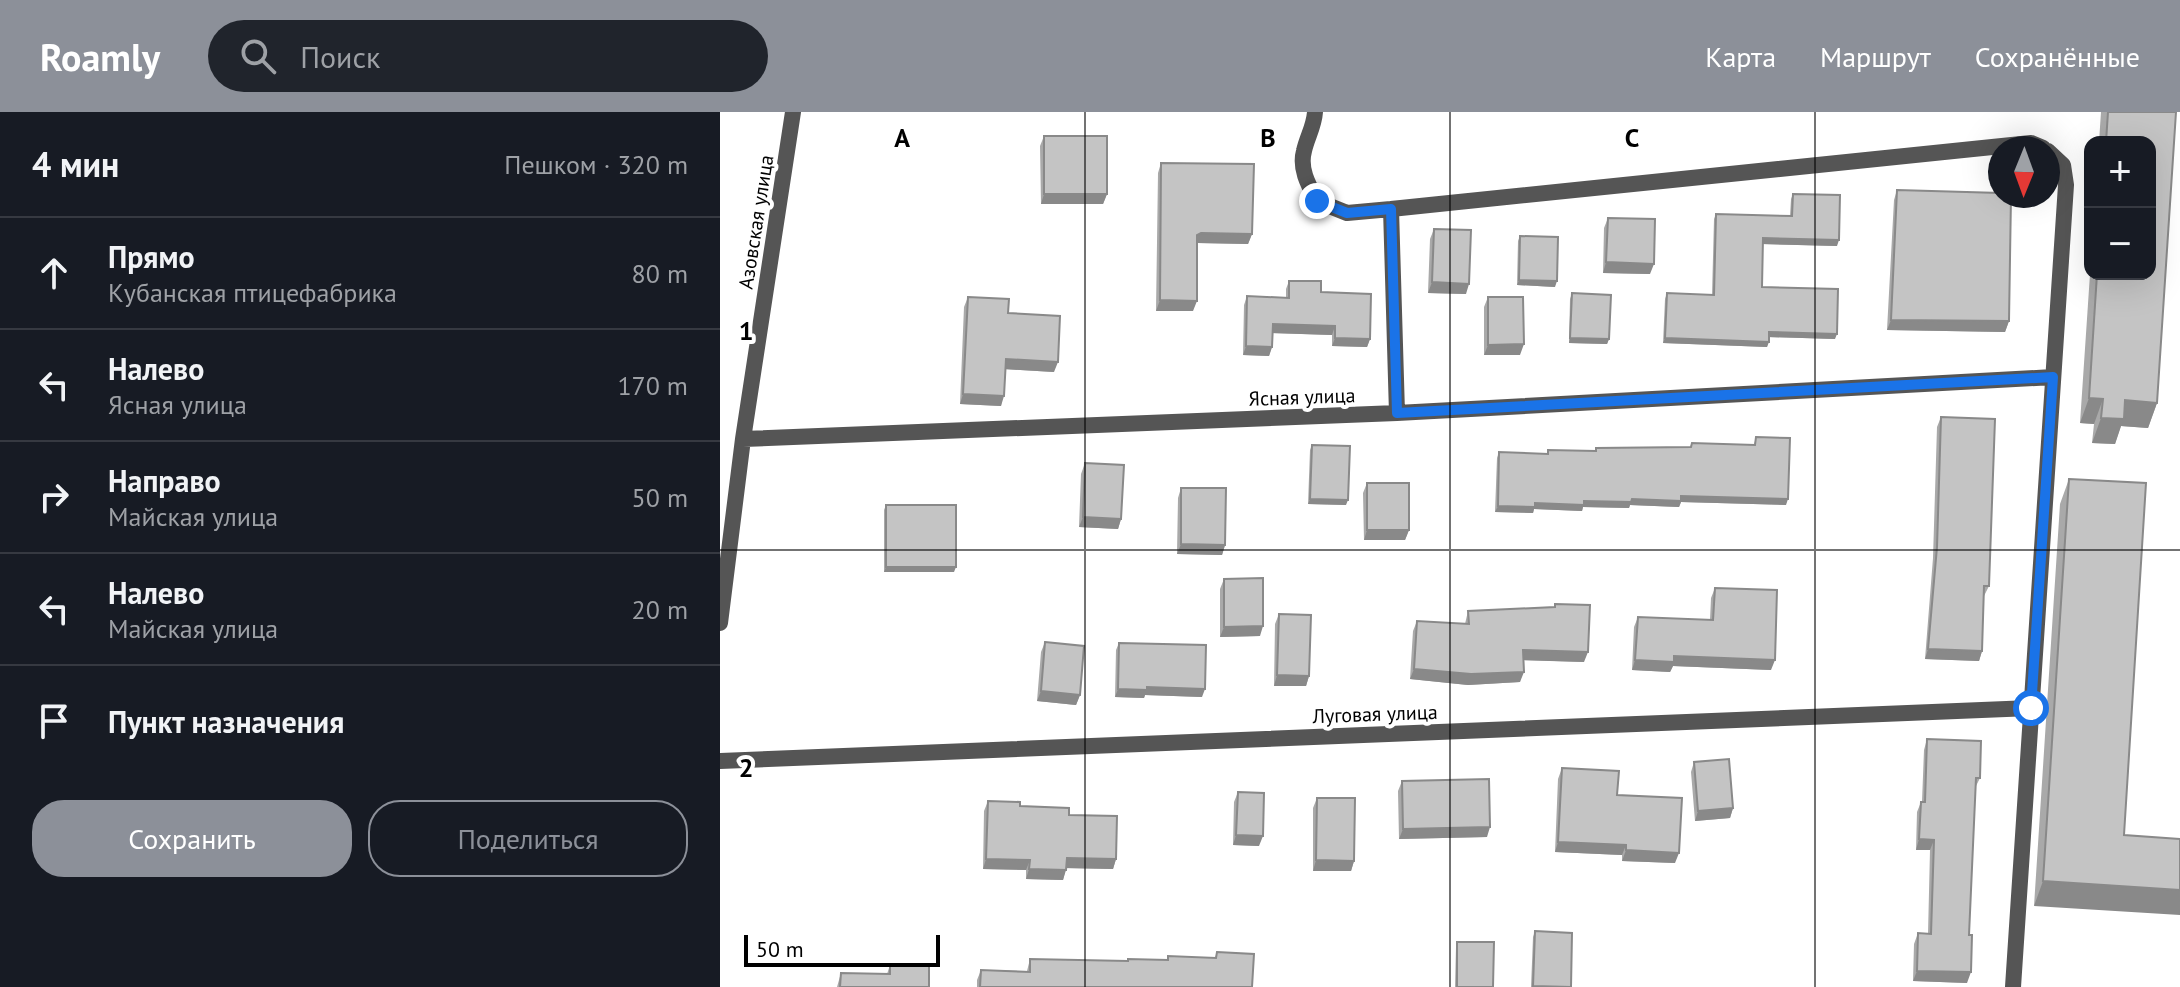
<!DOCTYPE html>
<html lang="ru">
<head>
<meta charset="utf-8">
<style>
  :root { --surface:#171b24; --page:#20242c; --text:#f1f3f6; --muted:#9ea1a6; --line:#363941; --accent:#8c9099 }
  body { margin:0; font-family:"PT Sans",sans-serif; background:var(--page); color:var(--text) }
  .controls { position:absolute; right:24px; top:24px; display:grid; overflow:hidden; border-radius:16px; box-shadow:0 8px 32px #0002 }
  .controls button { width:72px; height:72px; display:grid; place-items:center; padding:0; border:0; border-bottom:2px solid var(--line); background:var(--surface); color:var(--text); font:40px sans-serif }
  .compass { position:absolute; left:1268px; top:24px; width:72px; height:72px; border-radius:50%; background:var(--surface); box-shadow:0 8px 32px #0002; rotate:181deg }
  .scale { position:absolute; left:24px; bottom:20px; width:196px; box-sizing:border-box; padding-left:8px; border:4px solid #000; border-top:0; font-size:22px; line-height:28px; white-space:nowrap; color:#000; -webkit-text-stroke:6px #fff; paint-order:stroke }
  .stop { position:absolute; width:24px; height:24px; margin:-18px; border:6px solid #1a73e8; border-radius:50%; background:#fff }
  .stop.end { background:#1a73e8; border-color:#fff; box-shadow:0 2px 8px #0008 }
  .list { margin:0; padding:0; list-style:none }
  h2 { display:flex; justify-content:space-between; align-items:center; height:104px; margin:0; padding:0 32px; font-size:34px }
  h2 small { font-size:26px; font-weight:400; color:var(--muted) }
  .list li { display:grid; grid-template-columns:52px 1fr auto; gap:24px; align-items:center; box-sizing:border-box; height:112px; padding:0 32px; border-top:2px solid var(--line) }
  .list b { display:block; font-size:30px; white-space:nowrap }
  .list p { margin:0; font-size:26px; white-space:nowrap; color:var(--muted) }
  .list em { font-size:26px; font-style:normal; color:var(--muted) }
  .actions { display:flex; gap:16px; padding:24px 32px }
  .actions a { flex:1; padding:18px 0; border:2px solid var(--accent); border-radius:32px; text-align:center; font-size:28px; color:var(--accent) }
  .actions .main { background:var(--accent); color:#fff }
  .icon { flex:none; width:44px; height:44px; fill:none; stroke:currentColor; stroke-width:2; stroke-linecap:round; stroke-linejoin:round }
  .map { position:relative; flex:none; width:1460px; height:875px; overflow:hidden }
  header { display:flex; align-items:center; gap:48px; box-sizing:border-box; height:112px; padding:0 40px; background:var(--accent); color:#fff }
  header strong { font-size:38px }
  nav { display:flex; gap:44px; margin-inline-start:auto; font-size:28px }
  .search { width:560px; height:72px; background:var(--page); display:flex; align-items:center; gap:20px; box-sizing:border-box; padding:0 28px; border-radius:44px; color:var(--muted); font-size:30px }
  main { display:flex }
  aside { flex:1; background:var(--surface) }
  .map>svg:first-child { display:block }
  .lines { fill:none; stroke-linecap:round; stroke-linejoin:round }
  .minor { stroke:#555; stroke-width:16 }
  .wall { fill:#a9a9a9 }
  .shaded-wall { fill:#898989 }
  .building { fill:#c4c4c4; stroke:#898989; stroke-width:2 }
  .route { stroke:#1a73e8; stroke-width:10 }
  .grid { fill:none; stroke:#000; stroke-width:2; stroke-opacity:0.55 }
  .labels { text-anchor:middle; stroke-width:8; stroke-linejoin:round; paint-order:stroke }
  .street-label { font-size:20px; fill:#000; stroke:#fff }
  .grid-label { font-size:26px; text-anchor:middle; font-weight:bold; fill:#000; stroke:#fff; stroke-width:8; stroke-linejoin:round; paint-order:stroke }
</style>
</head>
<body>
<header>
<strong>Roamly</strong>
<div class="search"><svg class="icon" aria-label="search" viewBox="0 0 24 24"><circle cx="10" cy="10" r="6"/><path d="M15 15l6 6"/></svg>Поиск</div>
<nav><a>Карта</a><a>Маршрут</a><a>Сохранённые</a></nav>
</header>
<main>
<aside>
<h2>4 мин<small>Пешком · 320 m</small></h2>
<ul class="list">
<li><svg class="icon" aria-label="ahead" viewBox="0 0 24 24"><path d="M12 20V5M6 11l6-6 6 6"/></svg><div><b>Прямо</b><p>Кубанская птицефабрика</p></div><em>80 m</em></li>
<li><svg class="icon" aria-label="left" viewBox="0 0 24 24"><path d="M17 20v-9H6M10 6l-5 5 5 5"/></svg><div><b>Налево</b><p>Ясная улица</p></div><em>170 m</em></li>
<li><svg class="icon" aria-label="right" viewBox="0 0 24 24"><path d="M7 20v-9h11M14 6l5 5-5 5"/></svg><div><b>Направо</b><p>Майская улица</p></div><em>50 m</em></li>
<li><svg class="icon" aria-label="left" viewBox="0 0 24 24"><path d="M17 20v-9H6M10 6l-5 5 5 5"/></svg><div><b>Налево</b><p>Майская улица</p></div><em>20 m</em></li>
<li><svg class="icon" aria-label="arrive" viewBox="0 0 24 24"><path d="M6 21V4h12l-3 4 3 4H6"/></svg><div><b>Пункт назначения</b></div></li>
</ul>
<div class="actions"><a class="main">Сохранить</a><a>Поделиться</a></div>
</aside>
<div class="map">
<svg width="1460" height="875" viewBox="0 0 1460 875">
  <rect width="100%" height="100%" fill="#fff"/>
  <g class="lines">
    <!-- minor -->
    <path class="minor" d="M 595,0 C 594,15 587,25 584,39 C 579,57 589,74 597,89 L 627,101 L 671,97 L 677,301
      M 671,97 L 1311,31 L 1323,36
      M 23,327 L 677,301 L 1333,265
      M 0,511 L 23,327 L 73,0
      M 0,649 L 1311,596
      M 1293,875 L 1346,73 L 1343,53 L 1328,39"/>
  </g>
  <!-- wall -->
  <path class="wall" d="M 1381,0 L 1456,0 L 1437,291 L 1428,316 L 1401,314 L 1395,332 L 1372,331 L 1374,312 L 1360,311 L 1370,162 L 1430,162 L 1430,30 L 1379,30 Z
    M 324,24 L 387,82 L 383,92 L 321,92 L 320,34 Z
    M 441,51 L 532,122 L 528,132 L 477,131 L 473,199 L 436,199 L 438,61 Z
    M 1177,78 L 1289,209 L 1285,220 L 1167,218 L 1174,88 Z
    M 1073,82 L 1117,134 L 1043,132 L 1042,175 L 1115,227 L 1049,225 L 1047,235 L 943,231 L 945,187 L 947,181 L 992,183 L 994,107 L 996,102 L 1070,104 L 1071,87 Z
    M 888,106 L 930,162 L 883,161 L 884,116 Z
    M 714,117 L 746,182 L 708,181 L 710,127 Z
    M 800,124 L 835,175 L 797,173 L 798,129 Z
    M 569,169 L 601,180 L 650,227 L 647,235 L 612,234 L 612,223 L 552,221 L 552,235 L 549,244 L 523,243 L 524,193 L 527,184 L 566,186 L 566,177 Z
    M 852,181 L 889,227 L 887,232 L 849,231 L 850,187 Z
    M 248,185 L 288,201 L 334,260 L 286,257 L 281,294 L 240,292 L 244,195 Z
    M 768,185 L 800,243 L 764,243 L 764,195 Z
    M 1221,305 L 1269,474 L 1264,484 L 1262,539 L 1259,549 L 1205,547 L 1213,446 L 1217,315 Z
    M 1036,325 L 1066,393 L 961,390 L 959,395 L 910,393 L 909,396 L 863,395 L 862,399 L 814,397 L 813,401 L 775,400 L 777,346 L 779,340 L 827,342 L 828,338 L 875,339 L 876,336 L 970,335 L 972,331 L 1034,333 Z
    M 592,333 L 626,393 L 588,392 L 590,338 Z
    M 365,351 L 401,407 L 398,417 L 359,415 L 361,362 Z
    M 1349,367 L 1404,723 L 1314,794 L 1340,392 Z
    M 647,371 L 689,418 L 685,428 L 644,428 L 643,381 Z
    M 461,376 L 505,433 L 502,443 L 457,442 L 458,386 Z
    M 166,393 L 234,460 L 164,460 L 164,398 Z
    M 504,467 L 540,524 L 500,525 L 500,477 Z
    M 995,476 L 1051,558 L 953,554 L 950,560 L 912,558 L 914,515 L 918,505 L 990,508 L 991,486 Z
    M 835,492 L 864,550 L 803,548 L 800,570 L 748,573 L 690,567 L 693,519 L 697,509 L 745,512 L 748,499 L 834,495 Z
    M 559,502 L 589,564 L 586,574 L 554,574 L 555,512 Z
    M 325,530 L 360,583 L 356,593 L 317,589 L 321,540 Z
    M 399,531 L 482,585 L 425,583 L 424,586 L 395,585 L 396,538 Z
    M 1207,627 L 1260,666 L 1255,676 L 1247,871 L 1193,869 L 1194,832 L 1198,821 L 1208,822 L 1210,738 L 1196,738 L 1197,700 L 1201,690 L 1202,690 L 1204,638 Z
    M 974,650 L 1013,696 L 1010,706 L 975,709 L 971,660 Z
    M 842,656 L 897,683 L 955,751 L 902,749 L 902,743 L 835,740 L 838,667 Z
    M 682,669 L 767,725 L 679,727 L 678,679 Z
    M 518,680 L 539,734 L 513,733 L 514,690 Z
    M 597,686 L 634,749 L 631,759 L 593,759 L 593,696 Z
    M 268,689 L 300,694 L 396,747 L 393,757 L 346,756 L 343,768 L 306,767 L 306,758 L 263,757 L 264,699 Z
    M 815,819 L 851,875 L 811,875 L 813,825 Z
    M 737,830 L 773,875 L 735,875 L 736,835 Z
    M 497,840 L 532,875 L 257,875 L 257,868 L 261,858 L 307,859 L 310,847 L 407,849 L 447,848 L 448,844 L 495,846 Z
    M 170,853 L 209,875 L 117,875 L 121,861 L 167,862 Z"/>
  <!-- shaded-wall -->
  <path class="shaded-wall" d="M 324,82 L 387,82 L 383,92 L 321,92 Z
    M 481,121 L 532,122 L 528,132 L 478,131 L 473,133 L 477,123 Z
    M 1043,126 L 1119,128 L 1117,134 L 1041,132 Z
    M 886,150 L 934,152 L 930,162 L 883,161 Z
    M 799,168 L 837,169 L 835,175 L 797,173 Z
    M 712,170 L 749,172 L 746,182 L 708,181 Z
    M 440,188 L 477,189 L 473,199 L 436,199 Z
    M 1171,208 L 1289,209 L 1285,220 L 1167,218 Z
    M 553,212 L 615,214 L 612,223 L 550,221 Z
    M 1049,220 L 1117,222 L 1115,227 L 1047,225 Z
    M 615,226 L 650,227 L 647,235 L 612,234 Z
    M 850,226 L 889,227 L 887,232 L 849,231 Z
    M 945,226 L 1049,230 L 1047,235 L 943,231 Z
    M 804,232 L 800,243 L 764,243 L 768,233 Z
    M 526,234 L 552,235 L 549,244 L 523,243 Z
    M 286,247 L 338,250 L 334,260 L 282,257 Z
    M 243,282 L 284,284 L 281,294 L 240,292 Z
    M 1369,286 L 1383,287 L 1374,312 L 1360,311 Z
    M 1405,288 L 1437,291 L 1428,316 L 1401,314 L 1395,332 L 1372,331 L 1381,306 Z
    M 961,384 L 1068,387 L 1066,393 L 961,390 L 959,395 L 910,393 L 909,396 L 863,395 L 862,399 L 814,397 L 813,401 L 775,400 L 778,394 Z
    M 590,387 L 628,388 L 626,393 L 588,392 Z
    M 363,405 L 401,407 L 398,417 L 359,415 Z
    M 647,418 L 689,418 L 685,428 L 644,428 Z
    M 461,432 L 505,433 L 502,443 L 457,442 Z
    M 166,455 L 236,455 L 234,460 L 164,460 Z
    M 543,514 L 540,524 L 500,525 L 504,515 Z
    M 1208,537 L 1262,539 L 1259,549 L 1205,547 Z
    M 803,538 L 868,540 L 864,550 L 799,548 Z
    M 954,544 L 1055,548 L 1051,558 L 953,554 L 950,560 L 912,558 L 915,548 Z
    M 694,557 L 804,560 L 800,570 L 748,573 L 690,567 Z
    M 557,563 L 589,564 L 586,574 L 554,574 Z
    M 427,575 L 485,577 L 482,585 L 425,583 L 424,586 L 395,585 L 398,577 Z
    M 321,579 L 360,583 L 356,593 L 317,589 Z
    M 1013,696 L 1010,706 L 975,709 L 978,699 Z
    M 770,715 L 767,725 L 679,727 L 683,717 Z
    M 516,723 L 543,724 L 539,734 L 513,733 Z
    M 1199,727 L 1214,728 L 1210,738 L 1196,738 Z
    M 838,730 L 906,733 L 902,743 L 835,740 Z
    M 906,738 L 959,741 L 955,751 L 902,749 Z
    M 347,746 L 396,747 L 393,757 L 343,756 Z
    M 266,747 L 310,748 L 306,758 L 263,757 Z
    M 596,748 L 634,749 L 631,759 L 593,759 Z
    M 309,757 L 346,758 L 343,768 L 306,767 Z
    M 1323,769 L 1460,778 L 1460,803 L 1314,794 Z
    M 1197,859 L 1251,860 L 1247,871 L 1193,869 Z"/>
  <!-- building -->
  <path class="building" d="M 1388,0 L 1456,0 L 1437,291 L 1405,288 L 1404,307 L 1381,306 L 1383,287 L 1369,286 L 1377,162 L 1430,162 L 1430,30 L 1386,30 Z
    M 324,24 L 387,24 L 387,82 L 324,82 Z
    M 441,51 L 534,52 L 532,122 L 481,121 L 477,123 L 477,189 L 440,188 Z
    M 1177,78 L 1280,81 L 1280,84 L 1291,84 L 1289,209 L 1171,208 Z
    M 1073,82 L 1120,83 L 1119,128 L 1043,126 L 1042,175 L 1118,177 L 1117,222 L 1049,220 L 1049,230 L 945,226 L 947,181 L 994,183 L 996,102 L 1072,104 Z
    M 888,106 L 935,107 L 934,152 L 886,150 Z
    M 714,117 L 751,118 L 749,172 L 712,170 Z
    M 800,124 L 838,125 L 837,169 L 799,168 Z
    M 569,169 L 601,169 L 601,180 L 651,182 L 650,227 L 615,226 L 615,214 L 553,212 L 552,235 L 526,234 L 527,184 L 569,186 Z
    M 852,181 L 891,183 L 889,227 L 850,226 Z
    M 248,185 L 289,187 L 288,201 L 340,204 L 338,250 L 286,247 L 284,284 L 243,282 Z
    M 768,185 L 803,185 L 804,232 L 768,233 Z
    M 1221,305 L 1275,307 L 1269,474 L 1264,474 L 1262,539 L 1208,537 L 1217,435 Z
    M 1036,325 L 1070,326 L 1068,387 L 961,384 L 961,389 L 912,387 L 911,390 L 864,389 L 864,393 L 815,391 L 815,395 L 778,394 L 779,340 L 828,342 L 828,338 L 876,339 L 876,336 L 971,335 L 972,331 L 1035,333 Z
    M 592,333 L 630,334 L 628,388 L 590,387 Z
    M 365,351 L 404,353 L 401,407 L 363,405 Z
    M 1349,367 L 1426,371 L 1404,723 L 1460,727 L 1460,778 L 1323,769 Z
    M 647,371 L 689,371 L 689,418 L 647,418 Z
    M 461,376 L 506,376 L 505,433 L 461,432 Z
    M 166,393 L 236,393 L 236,455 L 166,455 Z
    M 543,466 L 543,514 L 504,515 L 504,467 Z
    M 995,476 L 1057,478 L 1055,548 L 954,544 L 954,550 L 915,548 L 918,505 L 993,508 Z
    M 835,492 L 870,493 L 868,540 L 803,538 L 804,560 L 751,562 L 694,557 L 697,509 L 749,512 L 748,499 L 835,495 Z
    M 559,502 L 591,503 L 589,564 L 557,563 Z
    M 325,530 L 364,534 L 360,583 L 321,579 Z
    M 399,531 L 486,533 L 485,577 L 427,575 L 427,578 L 398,577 Z
    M 1207,627 L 1261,629 L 1260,666 L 1256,666 L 1249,823 L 1252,823 L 1251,860 L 1197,859 L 1198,821 L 1211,822 L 1214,728 L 1199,727 L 1201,690 L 1205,690 Z
    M 1009,647 L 1013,696 L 978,699 L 974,650 Z
    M 842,656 L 899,659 L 897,683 L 962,686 L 959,741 L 906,738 L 906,733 L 838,730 Z
    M 769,667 L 770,715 L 683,717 L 682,669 Z
    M 518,680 L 544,681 L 543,724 L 516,723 Z
    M 597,686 L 635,686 L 634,749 L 596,748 Z
    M 268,689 L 300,690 L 300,694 L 349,696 L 349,703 L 397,704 L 396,747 L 347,746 L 346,758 L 309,757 L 310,748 L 266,747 Z
    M 815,819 L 852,821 L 851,875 L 813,874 Z
    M 737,830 L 774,830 L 773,875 L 737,875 Z
    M 497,840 L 534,842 L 532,875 L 260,875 L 261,858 L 310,860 L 310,847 L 408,849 L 408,847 L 448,848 L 448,844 L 496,846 Z
    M 170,853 L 209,854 L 209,875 L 120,875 L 121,861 L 170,862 Z"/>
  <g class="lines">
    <!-- route -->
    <path class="route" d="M 597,89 L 627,101 L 671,97 L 677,301 L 1333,265 L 1311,596"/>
  </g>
  <!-- grid -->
  <path class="grid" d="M 365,0 L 365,875M 730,0 L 730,875M 1095,0 L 1095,875M 0,438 L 1460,438"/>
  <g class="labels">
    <!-- street labels -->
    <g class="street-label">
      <text transform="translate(36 110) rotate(-81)" y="7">Азовская улица</text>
      <text transform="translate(582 285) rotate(-2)" y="7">Ясная улица</text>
      <text transform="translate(655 602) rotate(-2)" y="7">Луговая улица</text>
    </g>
  </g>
  <g class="grid-label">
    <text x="182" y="35">A</text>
    <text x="548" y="35">B</text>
    <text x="912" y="35">C</text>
    <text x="26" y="228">1</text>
    <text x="26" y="665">2</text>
  </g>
</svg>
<div class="controls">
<button>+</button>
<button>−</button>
</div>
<svg class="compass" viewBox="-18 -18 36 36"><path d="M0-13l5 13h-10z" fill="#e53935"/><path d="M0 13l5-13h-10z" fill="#9ea1a6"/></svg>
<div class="scale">50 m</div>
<div class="stop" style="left:1311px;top:596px"></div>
<div class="stop end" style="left:597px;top:89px"></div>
</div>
</main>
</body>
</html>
